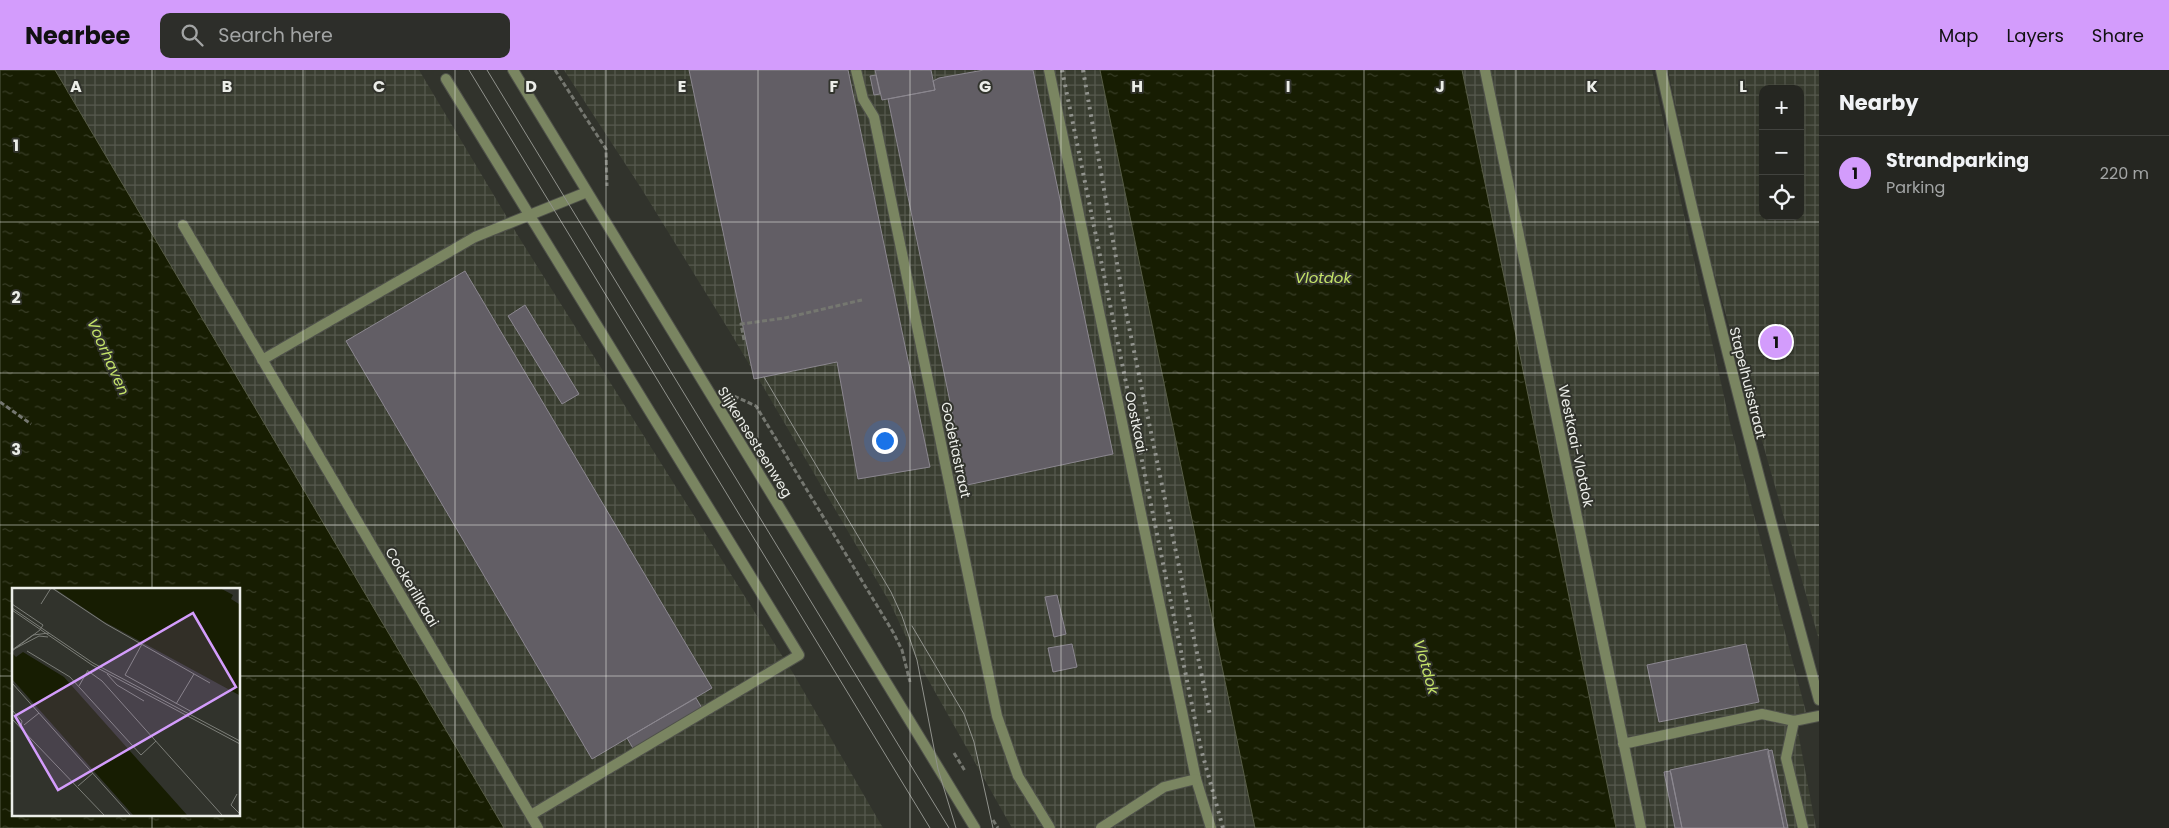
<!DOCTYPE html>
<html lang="en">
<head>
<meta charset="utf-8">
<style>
  :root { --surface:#252621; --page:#2d2e2a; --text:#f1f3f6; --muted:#a3a5a5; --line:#42433f; --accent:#d39cfc }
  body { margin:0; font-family:Poppins,sans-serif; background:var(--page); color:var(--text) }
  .controls { position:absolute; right:15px; top:15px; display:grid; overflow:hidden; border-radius:10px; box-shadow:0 2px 12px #0003 }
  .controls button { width:45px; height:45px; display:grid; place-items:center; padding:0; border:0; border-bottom:1px solid var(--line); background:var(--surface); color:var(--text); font:25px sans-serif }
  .you { position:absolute; left:884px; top:370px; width:18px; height:18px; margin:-12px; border:4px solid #fff; border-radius:50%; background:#1a73e8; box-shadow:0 0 0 8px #1a73e833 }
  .badge { display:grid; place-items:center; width:32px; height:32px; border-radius:50%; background:var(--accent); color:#111; font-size:16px; font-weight:700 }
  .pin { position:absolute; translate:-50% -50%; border:2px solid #fff; box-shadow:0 1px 5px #0006 }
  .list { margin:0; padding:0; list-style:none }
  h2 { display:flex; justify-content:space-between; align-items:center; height:65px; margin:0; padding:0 20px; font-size:21px }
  h2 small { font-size:16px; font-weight:400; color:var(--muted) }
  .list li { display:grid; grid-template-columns:32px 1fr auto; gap:15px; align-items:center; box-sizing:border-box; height:75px; padding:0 20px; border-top:1px solid var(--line) }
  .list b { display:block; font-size:19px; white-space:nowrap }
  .list p { margin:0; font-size:16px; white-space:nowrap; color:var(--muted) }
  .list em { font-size:16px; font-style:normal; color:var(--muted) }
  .icon { flex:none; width:28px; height:28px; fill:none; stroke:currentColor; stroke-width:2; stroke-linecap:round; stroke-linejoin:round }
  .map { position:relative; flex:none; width:1819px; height:758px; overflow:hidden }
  header { display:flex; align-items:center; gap:30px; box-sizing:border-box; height:70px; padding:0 25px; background:var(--accent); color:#111 }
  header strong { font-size:24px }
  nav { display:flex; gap:28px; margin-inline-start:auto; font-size:18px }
  .search { width:350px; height:45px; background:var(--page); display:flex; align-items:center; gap:12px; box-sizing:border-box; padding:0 18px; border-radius:10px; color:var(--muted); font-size:19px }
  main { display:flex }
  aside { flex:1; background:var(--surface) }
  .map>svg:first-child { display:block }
  .industrial { fill:url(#industrial-grid); fill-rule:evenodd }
  .water { fill:url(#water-ripples); stroke:#575c47; fill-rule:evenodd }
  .building { fill:#625e65; stroke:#8b878f }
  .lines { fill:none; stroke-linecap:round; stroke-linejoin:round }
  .service-casing { stroke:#4f514a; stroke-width:12 }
  .minor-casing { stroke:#4f514a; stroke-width:12 }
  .path { stroke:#757770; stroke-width:3; stroke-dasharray:5 2.5; stroke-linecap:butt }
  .service { stroke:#7a8561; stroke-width:10 }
  .minor { stroke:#7a8561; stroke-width:10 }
  .tram { stroke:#90928c; stroke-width:1 }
  .rail { stroke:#90928c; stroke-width:4; stroke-dasharray:2.5 5; stroke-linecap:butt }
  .grid { fill:none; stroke:#eceee9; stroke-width:1; stroke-opacity:0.55 }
  .labels { text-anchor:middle; stroke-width:4; stroke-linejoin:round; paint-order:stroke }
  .street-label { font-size:14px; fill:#eceee9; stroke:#31332c }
  .water-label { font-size:15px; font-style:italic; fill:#c4e369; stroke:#31332c }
  .inset-road { fill:none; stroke:#7c7e78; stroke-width:1 }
  .view { fill:#d39cfc; fill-opacity:0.15; stroke:#d39cfc; stroke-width:2.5 }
  .inset-edge { fill:none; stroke:#eceee9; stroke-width:2.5 }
  .grid-label { font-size:16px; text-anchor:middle; font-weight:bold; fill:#eceee9; stroke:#31332c; stroke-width:4; stroke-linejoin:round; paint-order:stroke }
</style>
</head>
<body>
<header>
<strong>Nearbee</strong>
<div class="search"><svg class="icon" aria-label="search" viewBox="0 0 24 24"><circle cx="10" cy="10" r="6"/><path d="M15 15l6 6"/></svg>Search here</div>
<nav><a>Map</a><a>Layers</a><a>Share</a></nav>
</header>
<main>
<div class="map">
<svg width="1819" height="758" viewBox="0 0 1819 758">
  <defs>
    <pattern id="industrial-grid" width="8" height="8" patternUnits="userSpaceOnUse" patternTransform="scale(1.25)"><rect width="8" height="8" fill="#393d30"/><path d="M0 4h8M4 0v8" fill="none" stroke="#56594e"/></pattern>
    <pattern id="water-ripples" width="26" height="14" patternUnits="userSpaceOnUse" patternTransform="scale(1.25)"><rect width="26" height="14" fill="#171d02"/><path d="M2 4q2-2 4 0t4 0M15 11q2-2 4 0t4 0" fill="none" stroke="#393e27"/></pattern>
  </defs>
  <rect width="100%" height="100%" fill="#31332c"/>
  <!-- industrial -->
  <path class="industrial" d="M 55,0 L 419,0 L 520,169 L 793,603 L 883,758 L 504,758 Z
    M 564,0 L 1100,0 L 1255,758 L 1012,758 L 917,590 L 890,533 L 758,308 L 754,309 L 752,299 L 730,262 L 641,118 Z
    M 1462,0 L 1652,0 L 1731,358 L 1806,642 L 1795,646 L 1816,758 L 1616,758 Z
    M 1668,0 L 1819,0 L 1819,570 L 1700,154 ZM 1763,19 L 1800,19 L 1800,146 L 1763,146 Z"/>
  <!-- water -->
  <path class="water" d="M 0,0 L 55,0 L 504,758 L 0,758 ZM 14,519 L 239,519 L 239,744 L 14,744 Z
    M 1100,0 L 1462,0 L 1616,758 L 1255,758 Z"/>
  <!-- building -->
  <path class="building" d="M 689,0 L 848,0 L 930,397 L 858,409 L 837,292 L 754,309 Z
    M 875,0 L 931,0 L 935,20 L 882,30 Z
    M 984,0 L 1033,0 L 1113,384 L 967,415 L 888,29 L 935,20 L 933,11 L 939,8 Z
    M 876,5 L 880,24 L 874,25 L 870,6 Z
    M 465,201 L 712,618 L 592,689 L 346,271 Z
    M 525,235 L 579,324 L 562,334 L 508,246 Z
    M 1057,525 L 1066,564 L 1054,567 L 1045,527 Z
    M 1072,574 L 1077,597 L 1053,602 L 1048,578 Z
    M 1746,574 L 1759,632 L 1659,652 L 1647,595 Z
    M 696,628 L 706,645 L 637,685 L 627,668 Z
    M 1768,679 L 1784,758 L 1682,758 L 1670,700 Z
    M 1772,680 L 1788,758 L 1784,758 L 1768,684 L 1768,681 Z
    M 1670,701 L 1671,703 L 1682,758 L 1675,758 L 1664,702 Z"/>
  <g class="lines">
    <!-- service casing -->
    <g class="service-casing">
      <path id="service" d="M 1049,0 L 1196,709 L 1211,758
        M 1485,0 L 1641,758
        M 446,9 L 799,585 L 531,745
        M 1623,674 L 1762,644 L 1794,651
        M 1803,758 L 1786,688 L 1794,651 L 1819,646"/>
    </g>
    <!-- minor casing -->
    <g class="minor-casing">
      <path id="minor" d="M 513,0 L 975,758
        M 856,0 L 863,29 L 874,47 L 997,646 L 1018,706 L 1050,758
        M 1661,0 C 1707,212 1762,421 1819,630
        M 183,155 L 538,758
        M 262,290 L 475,167 L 587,122
        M 1101,758 L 1164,717 L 1196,709"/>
    </g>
    <!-- path -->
    <path class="path" d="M 555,0 L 606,79 L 607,116
      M 744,270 L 741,254 L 785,248 L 862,230
      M 734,326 L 756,336 L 893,562 L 902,580 L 910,612
      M 0,332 L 31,354
      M 954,683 L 965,701
      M 993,750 L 998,758"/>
    <!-- service -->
    <use href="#service" class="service"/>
    <!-- minor -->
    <use href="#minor" class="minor"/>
    <!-- tram -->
    <path class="tram" d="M 469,0 L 930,758
      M 487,0 L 949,758
      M 764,307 L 891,522 L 902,546 L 917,590 L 938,699 L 956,758
      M 912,556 L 964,644 L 974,672 L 993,758"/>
    <!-- rail -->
    <path class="rail" d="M 1062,0 L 1201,679 L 1223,758
      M 1083,0 L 1124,233 L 1210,645"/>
  </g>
  <!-- grid -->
  <path class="grid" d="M 152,0 L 152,519M 303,0 L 303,758M 455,0 L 455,758M 606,0 L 606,758M 758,0 L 758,758M 910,0 L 910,758M 1061,0 L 1061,758M 1213,0 L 1213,758M 1364,0 L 1364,758M 1516,0 L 1516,758M 1667,0 L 1667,758M 0,152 L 1819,152M 0,303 L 1819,303M 0,455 L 1819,455M 0,606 L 14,606M 239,606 L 1819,606M 152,744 L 152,758"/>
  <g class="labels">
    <!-- street labels -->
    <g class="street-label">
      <text transform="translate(1748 313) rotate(76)" y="5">Stapelhuisstraat</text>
      <text transform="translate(1136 352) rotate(78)" y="5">Oostkaai</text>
      <text transform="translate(755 372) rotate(58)" y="5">Slijkensesteenweg</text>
      <text transform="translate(1576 376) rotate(78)" y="5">Westkaai-Vlotdok</text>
      <text transform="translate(956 380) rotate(78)" y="5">Godetiastraat</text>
      <text transform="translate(412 517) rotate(59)" y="5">Cockerillkaai</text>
    </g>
    <!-- water labels -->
    <g class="water-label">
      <text x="1323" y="213">Vlotdok</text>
      <text transform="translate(108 287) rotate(66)" y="5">Voorhaven</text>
      <text transform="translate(1426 597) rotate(74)" y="5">Vlotdok</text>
    </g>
  </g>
  <!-- overview -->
  <g transform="translate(12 518)">
    <rect width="228" height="228" fill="#31332c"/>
    <path d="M 42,0 L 208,0 L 221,7 L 219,11 L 227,16 L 227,107 L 91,33 ZM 11,64 L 52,89 L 175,227 L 121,227 L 0,91 L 0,65 L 4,69 Z" fill="#171d02"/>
    <path class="inset-road" d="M 40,0 L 94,36 L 198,95M 0,16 L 31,37 L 28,42M 29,16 L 39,0M 0,20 L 81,75 L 228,153M 0,22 L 80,77 L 228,156M 130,56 L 113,87 L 180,124M 4,60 L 27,48 L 36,49M 0,62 L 21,47 L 37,45M 0,63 L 28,42M 15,63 L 58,89 L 129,167 L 144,153M 76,83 L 90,93 L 210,227M 95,86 L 105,97 L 132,113M 0,95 L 118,227M 67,98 L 76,82M 164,116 L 182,86M 0,122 L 10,133 L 9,139M 0,131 L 92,227M 12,137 L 27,125M 66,198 L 81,185M 225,206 L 219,217 L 228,226"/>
    <path class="view" d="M 181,25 L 224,99 L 46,202 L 3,128 Z"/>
    <rect width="228" height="228" class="inset-edge"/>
  </g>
  <g class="grid-label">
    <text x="76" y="22">A</text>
    <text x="227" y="22">B</text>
    <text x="379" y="22">C</text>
    <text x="531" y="22">D</text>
    <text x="682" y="22">E</text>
    <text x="834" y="22">F</text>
    <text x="985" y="22">G</text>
    <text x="1137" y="22">H</text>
    <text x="1288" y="22">I</text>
    <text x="1440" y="22">J</text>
    <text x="1592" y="22">K</text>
    <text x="1743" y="22">L</text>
    <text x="16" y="81">1</text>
    <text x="16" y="233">2</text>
    <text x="16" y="385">3</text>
  </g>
</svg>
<div class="controls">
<button>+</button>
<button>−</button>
<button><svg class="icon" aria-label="locate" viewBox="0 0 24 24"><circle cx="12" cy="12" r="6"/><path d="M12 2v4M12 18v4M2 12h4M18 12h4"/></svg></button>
</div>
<div class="you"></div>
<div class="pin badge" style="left:1776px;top:272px">1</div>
</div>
<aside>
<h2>Nearby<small></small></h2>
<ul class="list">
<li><span class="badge">1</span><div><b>Strandparking</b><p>Parking</p></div><em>220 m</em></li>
</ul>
</aside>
</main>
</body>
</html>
